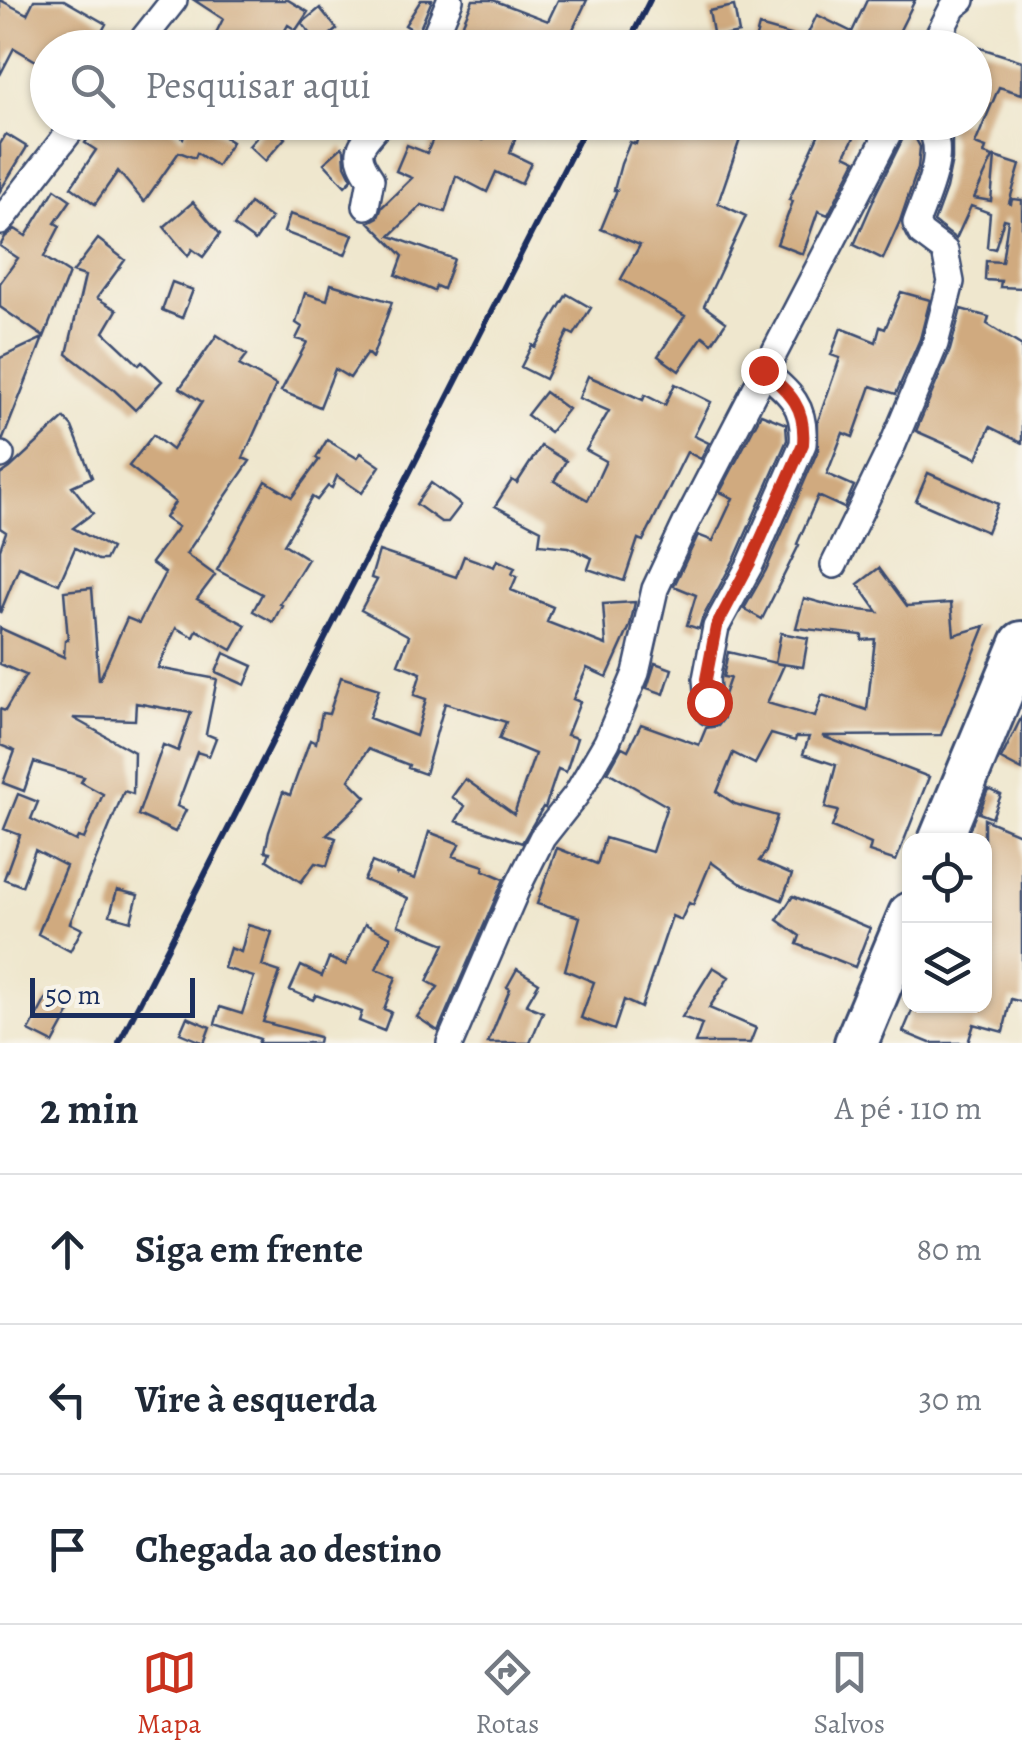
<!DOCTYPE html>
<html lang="pt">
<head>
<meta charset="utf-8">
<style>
  :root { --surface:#fff; --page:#f2f2f3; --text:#1f2937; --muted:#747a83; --line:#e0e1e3; --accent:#c8321e }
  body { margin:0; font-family:Alegreya,serif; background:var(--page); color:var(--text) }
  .controls { position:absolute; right:30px; bottom:30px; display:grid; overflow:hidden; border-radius:20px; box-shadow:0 2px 8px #0004 }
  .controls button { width:90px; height:90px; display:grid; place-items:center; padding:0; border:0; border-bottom:2px solid var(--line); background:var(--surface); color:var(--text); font:50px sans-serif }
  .scale { position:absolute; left:30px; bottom:25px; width:165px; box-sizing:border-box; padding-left:10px; border:5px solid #1b2f5e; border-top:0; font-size:28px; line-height:35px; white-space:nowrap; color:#1b2f5e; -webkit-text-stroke:8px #f7f3e8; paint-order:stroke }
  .stop { position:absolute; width:30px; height:30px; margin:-22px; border:8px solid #c8321e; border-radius:50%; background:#fff }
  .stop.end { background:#c8321e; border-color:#fff; box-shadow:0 2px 10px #0008 }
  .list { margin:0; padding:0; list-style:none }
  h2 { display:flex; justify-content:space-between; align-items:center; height:130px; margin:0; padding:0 40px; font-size:42px }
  h2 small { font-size:32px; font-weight:400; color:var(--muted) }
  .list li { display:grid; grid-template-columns:65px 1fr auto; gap:30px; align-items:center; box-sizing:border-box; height:150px; padding:0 40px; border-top:2px solid var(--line) }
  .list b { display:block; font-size:38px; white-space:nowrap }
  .list em { font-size:32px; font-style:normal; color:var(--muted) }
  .icon { flex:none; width:55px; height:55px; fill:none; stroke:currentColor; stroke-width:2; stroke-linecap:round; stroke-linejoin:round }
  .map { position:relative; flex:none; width:1022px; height:1043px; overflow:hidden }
  .search { position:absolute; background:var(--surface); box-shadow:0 2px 8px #0004; left:30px; right:30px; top:30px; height:110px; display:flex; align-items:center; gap:25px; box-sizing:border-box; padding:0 35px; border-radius:55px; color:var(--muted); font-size:38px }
  .sheet { height:580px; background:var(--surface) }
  nav { display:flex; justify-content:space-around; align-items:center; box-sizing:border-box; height:140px; border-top:2px solid var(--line); background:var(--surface); font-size:28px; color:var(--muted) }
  nav a { display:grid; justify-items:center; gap:5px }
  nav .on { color:var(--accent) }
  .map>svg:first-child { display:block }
  .building { fill:#d0aa7f }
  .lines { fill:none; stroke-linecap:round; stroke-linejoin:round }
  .minor-casing { stroke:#3b4b6f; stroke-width:30 }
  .trunk-casing { stroke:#3b4b6f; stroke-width:48 }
  .minor { stroke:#fff; stroke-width:25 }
  .trunk { stroke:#fff; stroke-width:42 }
  .rail { stroke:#1b2f5e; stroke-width:6 }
  .route { stroke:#c8321e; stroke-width:12 }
</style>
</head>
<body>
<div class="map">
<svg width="1022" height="1043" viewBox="0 0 1022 1043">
  <rect width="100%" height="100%" fill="#f7f3e8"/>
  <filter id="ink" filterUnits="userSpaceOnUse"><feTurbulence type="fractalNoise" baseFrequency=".01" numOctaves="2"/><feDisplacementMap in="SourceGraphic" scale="20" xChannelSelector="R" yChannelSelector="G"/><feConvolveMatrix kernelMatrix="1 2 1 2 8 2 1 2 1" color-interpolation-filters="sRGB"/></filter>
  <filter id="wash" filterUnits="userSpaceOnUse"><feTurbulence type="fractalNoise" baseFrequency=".0048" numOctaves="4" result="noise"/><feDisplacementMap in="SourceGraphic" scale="40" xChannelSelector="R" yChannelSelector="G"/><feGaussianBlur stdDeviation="2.25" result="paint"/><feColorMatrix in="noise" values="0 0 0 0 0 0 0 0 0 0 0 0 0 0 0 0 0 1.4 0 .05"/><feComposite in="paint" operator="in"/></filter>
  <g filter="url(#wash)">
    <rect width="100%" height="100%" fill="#efe7ce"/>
    <g id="blocks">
      <!-- building -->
      <path class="building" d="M 0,0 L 27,14 L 34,0 L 64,0 L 106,24 L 93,48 L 48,48 L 48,68 L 14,48 L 0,75 Z
        M 194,0 L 288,0 L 308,12 L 296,30 L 288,25 L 275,48 L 226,48 L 212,41 L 223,19 Z
        M 421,0 L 432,0 L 418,33 L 405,25 Z
        M 473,0 L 493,0 L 548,21 L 558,0 L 587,0 L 564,48 L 535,48 L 489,30 L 482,48 L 452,48 Z
        M 867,0 L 915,0 L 891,48 L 753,48 L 759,26 L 805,39 L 817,15 L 852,32 Z
        M 734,6 L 739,33 L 714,38 L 709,11 Z
        M 320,8 L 337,29 L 319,44 L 302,23 Z
        M 974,46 L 1022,61 L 1022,94 L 999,87 L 975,144 L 986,148 L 984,154 L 993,157 L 974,198 L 991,201 L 995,157 L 1020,165 L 1009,203 L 1011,204 L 1012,199 L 1022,200 L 1022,288 L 1000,287 L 1001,281 L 985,280 L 986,261 L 1002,262 L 1008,220 L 1004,219 L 995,249 L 987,247 L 990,213 L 971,206 L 956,239 L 934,222 L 946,189 L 952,160 L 952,140 L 945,122 L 974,122 Z
        M 99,122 L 161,122 L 183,138 L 189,122 L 201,122 L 232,142 L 217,166 L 197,153 L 195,158 L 179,152 L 144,202 L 118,171 L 95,204 L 71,187 L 96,150 L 85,143 Z
        M 440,122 L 483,140 L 489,122 L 521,122 L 510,153 L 531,163 L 521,184 L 496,172 L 487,192 L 456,176 L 445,212 L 422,205 L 390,236 L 454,259 L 443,289 L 436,286 L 434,291 L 396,275 L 403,256 L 369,222 L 378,217 L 382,207 L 412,178 L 396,171 L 407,145 L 427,153 Z
        M 642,122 L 698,122 L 716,128 L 718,122 L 746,122 L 718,203 L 746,216 L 704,306 L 726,322 L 712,343 L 703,336 L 679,371 L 658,356 L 685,316 L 621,279 L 640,245 L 601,229 L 617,190 L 614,190 L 621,164 L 630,142 L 636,144 Z
        M 824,122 L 862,122 L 845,155 L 856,160 L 828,215 L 818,211 L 803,254 L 777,244 L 793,201 L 789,200 Z
        M 269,124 L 285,138 L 265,161 L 249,146 Z
        M 909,126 L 920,147 L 918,168 L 900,221 L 883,259 L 854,245 L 874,199 L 873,199 Z
        M 6,134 L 27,147 L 0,191 L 0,144 Z
        M 342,147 L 344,150 L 345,165 L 352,179 L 345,186 L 324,163 Z
        M 55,189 L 71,200 L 55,223 L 60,226 L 44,257 L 69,273 L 44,337 L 0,307 L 0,283 L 18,258 L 0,246 L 5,237 L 15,229 L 26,236 Z
        M 193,202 L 220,234 L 203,257 L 192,249 L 188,256 L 164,227 Z
        M 250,203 L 271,218 L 255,241 L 234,226 Z
        M 290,214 L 353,235 L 345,255 L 284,232 Z
        M 98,239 L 125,260 L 97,298 L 117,310 L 104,332 L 139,365 L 142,362 L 162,381 L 135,410 L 114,390 L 67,354 L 85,276 L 73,272 Z
        M 172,282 L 193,290 L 182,318 L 162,310 Z
        M 331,284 L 392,302 L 372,358 L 367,353 L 350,378 L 335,369 L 320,407 L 281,391 L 307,342 L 296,339 L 302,327 L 296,323 L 305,293 L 327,300 Z
        M 901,292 L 930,300 L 920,339 L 896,394 L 871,386 L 853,437 L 843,433 L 827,474 L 854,486 L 844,508 L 818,496 L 797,544 L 799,545 L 762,619 L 744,609 L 766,570 L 818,450 L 818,421 L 840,358 L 831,355 L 841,328 L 876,342 L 880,327 L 885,329 Z
        M 567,294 L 591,308 L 574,335 L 568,332 L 545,379 L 521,367 L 532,345 L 535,347 Z
        M 961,309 L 989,317 L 987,324 L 1022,346 L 1022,443 L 990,427 L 977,458 L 916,431 L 950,350 Z
        M 217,335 L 247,355 L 239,365 L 276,385 L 243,458 L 250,461 L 186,554 L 215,575 L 197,599 L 246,625 L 232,650 L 197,630 L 194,637 L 176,628 L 158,668 L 217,679 L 206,734 L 216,738 L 209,756 L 197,752 L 177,806 L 186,810 L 175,832 L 138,815 L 163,745 L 178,751 L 191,713 L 136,703 L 135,720 L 73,718 L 134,752 L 133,794 L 124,791 L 70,923 L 82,929 L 70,951 L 38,934 L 66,866 L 35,850 L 22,886 L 4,879 L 20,835 L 4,829 L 18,794 L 38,802 L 31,819 L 76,841 L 78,837 L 84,839 L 103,794 L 81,782 L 84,777 L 34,762 L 24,791 L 3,783 L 15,751 L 0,745 L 0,709 L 5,711 L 26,675 L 0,664 L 0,628 L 64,657 L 65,640 L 68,640 L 64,591 L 92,588 L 99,681 L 127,618 L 139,623 L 165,573 L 151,563 L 178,527 L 165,518 L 175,502 L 129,466 L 153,435 L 172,450 L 202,402 L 180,388 Z
        M 43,338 L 3,439 L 0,439 L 0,358 Z
        M 588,376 L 643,400 L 645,395 L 665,405 L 675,384 L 711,402 L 694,436 L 709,443 L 701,459 L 687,452 L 643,541 L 638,539 L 624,581 L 588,569 L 592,558 L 569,547 L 539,544 L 541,530 L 495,506 L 512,480 L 517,483 L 541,446 L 566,461 L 554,481 L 588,500 L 606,461 L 586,450 L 609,411 L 579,398 Z
        M 545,392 L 568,409 L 550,432 L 527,415 Z
        M 761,414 L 786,424 L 787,440 L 736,556 L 702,619 L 699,629 L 687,625 L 696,595 L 674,586 L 698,535 L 713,541 L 733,498 L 720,492 Z
        M 64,418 L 72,427 L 92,477 L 72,486 L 93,513 L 73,528 L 111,548 L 105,560 L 98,560 L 75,548 L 59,584 L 19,567 L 0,613 L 0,549 L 6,532 L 0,528 L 0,475 L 10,468 Z
        M 327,440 L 357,458 L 361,453 L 380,466 L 362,493 L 337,476 L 332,488 L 328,486 L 317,500 L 312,497 L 284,544 L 308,559 L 280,604 L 282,605 L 273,622 L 253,611 L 262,594 L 217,570 L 266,481 L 292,497 L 319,460 L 316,458 Z
        M 928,473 L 998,504 L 987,532 L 916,501 Z
        M 431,483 L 461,505 L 448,522 L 441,522 L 416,504 Z
        M 379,551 L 456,577 L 464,556 L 494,567 L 497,560 L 515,568 L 512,574 L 517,576 L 511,590 L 553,607 L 547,622 L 606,645 L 603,604 L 635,602 L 630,626 L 607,677 L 587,668 L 573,699 L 580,702 L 567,735 L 577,738 L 566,772 L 558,769 L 545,808 L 543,807 L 522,843 L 456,821 L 465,806 L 452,797 L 465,779 L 514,814 L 535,754 L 499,739 L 506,722 L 445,703 L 425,774 L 408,768 L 409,765 L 368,749 L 349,780 L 366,797 L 327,835 L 336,838 L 327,866 L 315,863 L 301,882 L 267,860 L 270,852 L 265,851 L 269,832 L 283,792 L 290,795 L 310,740 L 316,743 L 322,713 L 329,714 L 341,677 L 379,689 L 369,718 L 416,736 L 426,699 L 414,695 L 421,673 L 398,664 L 409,636 L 361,610 L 377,580 L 371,578 Z
        M 879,568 L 907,606 L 951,603 L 954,635 L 985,626 L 941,735 L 822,736 L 929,777 L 896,861 L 869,852 L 871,844 L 832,827 L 838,811 L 825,808 L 836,765 L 803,754 L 809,737 L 796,737 L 795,741 L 771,734 L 755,764 L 733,753 L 717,792 L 735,804 L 777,816 L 766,852 L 759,861 L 792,875 L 782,900 L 740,883 L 711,862 L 693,905 L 689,903 L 681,920 L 672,916 L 641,1008 L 624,1000 L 614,1030 L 581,1018 L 594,982 L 565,970 L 580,917 L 537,904 L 557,848 L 597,864 L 605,838 L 652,852 L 667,806 L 608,772 L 622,747 L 628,750 L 641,724 L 699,745 L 706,728 L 718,726 L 724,718 L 724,695 L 730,678 L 723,677 L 728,652 L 784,665 L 767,703 L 815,717 L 822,695 L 867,710 L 875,639 L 862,640 L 862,635 L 796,628 L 804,598 L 840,608 L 878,612 L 858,584 Z
        M 781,633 L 808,638 L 803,667 L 775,663 Z
        M 224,653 L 253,666 L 245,685 L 216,672 Z
        M 655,663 L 672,669 L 664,694 L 647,688 Z
        M 1022,716 L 1022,770 L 1001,759 Z
        M 988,789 L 1001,795 L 992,818 L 979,813 Z
        M 984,819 L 1022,835 L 1022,1002 L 1011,999 L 1003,1032 L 974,1024 L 968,1043 L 930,1043 L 903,1032 L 914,1006 L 984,1006 Z
        M 429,832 L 460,844 L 453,856 L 484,866 L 483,870 L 504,879 L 438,1031 L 417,1017 L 438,987 L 427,981 L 445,944 L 398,925 L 408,898 L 364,880 L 372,862 L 397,872 L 396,875 L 398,873 L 415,879 Z
        M 117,890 L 138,895 L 131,921 L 110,915 Z
        M 793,896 L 870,928 L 855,967 L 797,944 L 800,936 L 777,920 Z
        M 365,924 L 391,937 L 376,969 L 396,977 L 384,1009 L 391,1012 L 384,1031 L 359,1021 L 362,1012 L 316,995 L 313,1000 L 290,990 L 301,966 L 322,976 L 329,958 L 346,965 Z
        M 248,925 L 272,932 L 262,966 L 280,972 L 263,1022 L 319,1037 L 318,1043 L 258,1043 L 260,1039 L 215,1024 L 220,1007 L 242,1014 L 254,977 L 224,968 L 230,948 L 241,952 Z
        M 713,967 L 729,977 L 709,1008 L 756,1028 L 750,1043 L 695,1043 L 702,1024 L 682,1017 Z
        M 517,969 L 539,983 L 526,1005 L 543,1012 L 530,1043 L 488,1043 L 510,989 L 507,987 Z
        M 47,997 L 71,1010 L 53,1043 L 29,1031 Z
        M 187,1017 L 210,1027 L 204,1043 L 180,1033 Z"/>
    </g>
  </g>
  <g filter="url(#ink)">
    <use href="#blocks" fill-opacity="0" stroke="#3b4b6f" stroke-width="2.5"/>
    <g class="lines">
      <!-- minor casing -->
      <g class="minor-casing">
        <path id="minor" d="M 136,48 L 174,0
          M 430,48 L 450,0
          M 932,48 L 953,7 L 962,0
          M 366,206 L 371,179 C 351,150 360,147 381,122
          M 0,222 L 77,122
          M 0,455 L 1,455
          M 834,565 L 893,444 L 935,344 L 951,282 L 945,251 L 921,233 L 916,223 C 926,194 951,147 925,122
          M 709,712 L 706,679 L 716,627 L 751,563 L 803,444 C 806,406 790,393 763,371
          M 450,1043 L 517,888 L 542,838 L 576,795 L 607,742 L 636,673 L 655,589 L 686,523 L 894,122"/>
      </g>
      <!-- trunk casing -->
      <g class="trunk-casing">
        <path id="trunk" d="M 940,841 L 1022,643
          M 856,1043 L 910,914"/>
      </g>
      <!-- minor -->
      <use href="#minor" class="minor"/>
      <!-- trunk -->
      <use href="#trunk" class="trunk"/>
      <!-- rail -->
      <path class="rail" d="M 626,48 L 650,0
        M 119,1043 L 588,122"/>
    </g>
  </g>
  <g class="lines" filter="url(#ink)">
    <!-- route -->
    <path class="route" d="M 709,702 L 706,679 L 716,627 L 750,563 L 803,444 C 806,406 790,393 763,370"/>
  </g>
</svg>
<div class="controls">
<button><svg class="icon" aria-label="locate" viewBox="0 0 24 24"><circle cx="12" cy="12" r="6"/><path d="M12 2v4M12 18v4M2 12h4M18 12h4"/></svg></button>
<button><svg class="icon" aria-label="layers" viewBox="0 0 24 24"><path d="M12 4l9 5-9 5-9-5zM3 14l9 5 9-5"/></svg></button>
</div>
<div class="scale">50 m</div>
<div class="stop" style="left:709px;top:702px"></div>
<div class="stop end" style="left:763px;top:370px"></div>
<div class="search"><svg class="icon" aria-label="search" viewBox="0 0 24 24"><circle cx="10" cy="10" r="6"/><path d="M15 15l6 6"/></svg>Pesquisar aqui</div>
</div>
<section class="sheet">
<h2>2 min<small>A pé · 110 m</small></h2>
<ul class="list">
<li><svg class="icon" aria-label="ahead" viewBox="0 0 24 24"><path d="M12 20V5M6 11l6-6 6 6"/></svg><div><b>Siga em frente</b></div><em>80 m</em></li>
<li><svg class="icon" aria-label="left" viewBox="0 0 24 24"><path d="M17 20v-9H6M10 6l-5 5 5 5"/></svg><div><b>Vire à esquerda</b></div><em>30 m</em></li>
<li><svg class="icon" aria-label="arrive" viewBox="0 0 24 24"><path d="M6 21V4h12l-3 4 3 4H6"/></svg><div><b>Chegada ao destino</b></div></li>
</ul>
</section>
<nav>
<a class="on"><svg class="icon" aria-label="map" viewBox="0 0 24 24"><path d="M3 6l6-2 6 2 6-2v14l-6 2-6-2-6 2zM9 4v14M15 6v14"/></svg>Mapa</a>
<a><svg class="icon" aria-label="directions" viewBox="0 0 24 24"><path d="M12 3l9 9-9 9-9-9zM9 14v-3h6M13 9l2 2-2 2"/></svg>Rotas</a>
<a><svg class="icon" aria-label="saved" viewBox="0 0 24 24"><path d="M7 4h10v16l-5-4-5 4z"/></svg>Salvos</a>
</nav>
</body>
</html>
